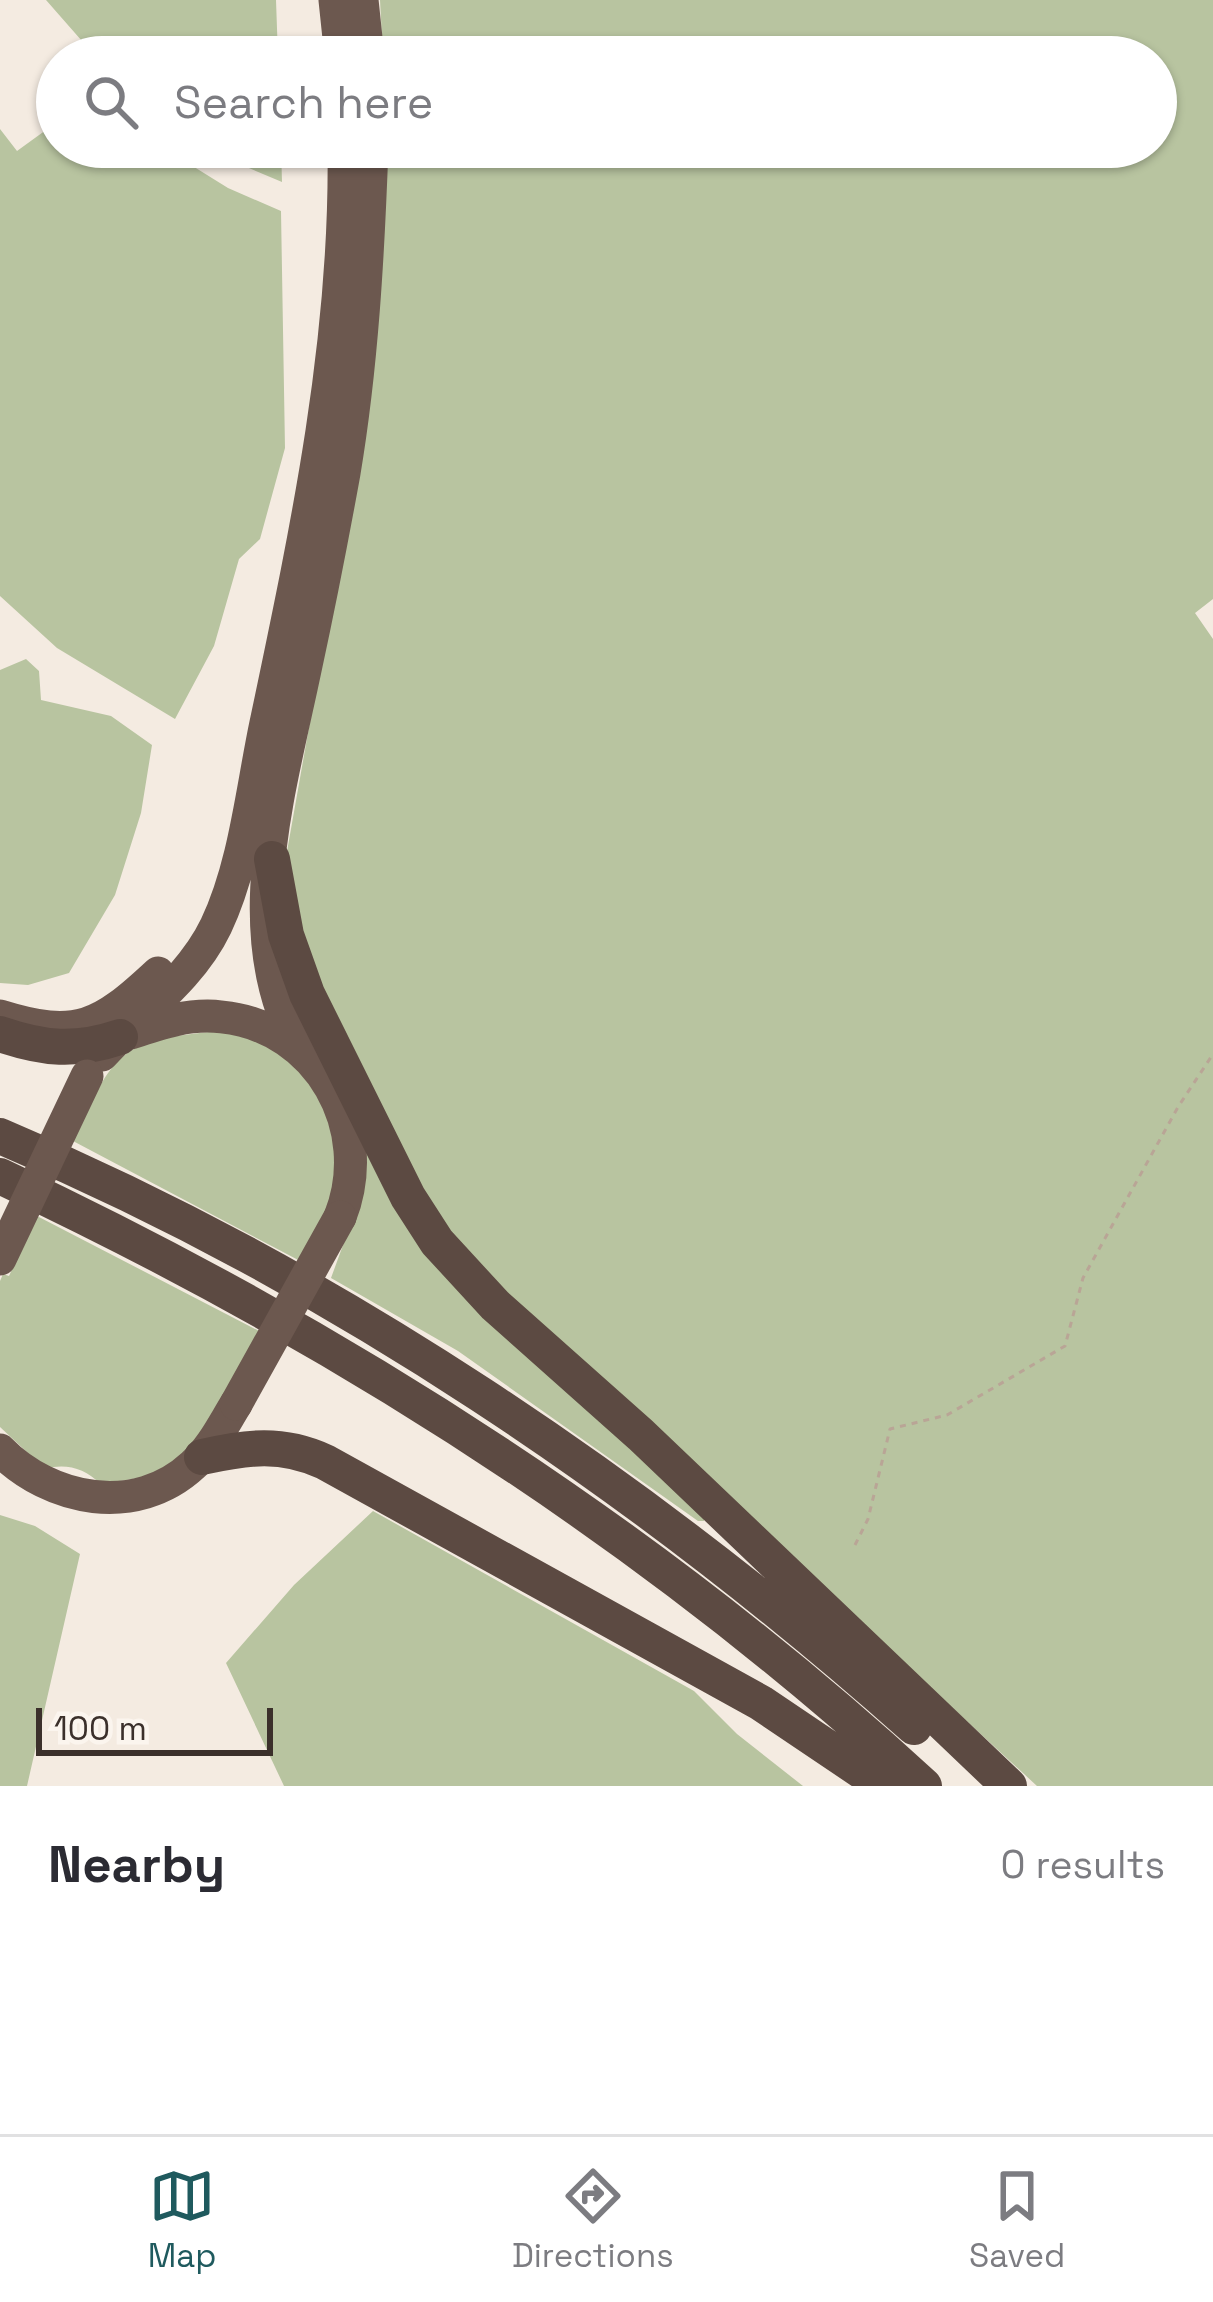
<!DOCTYPE html>
<html lang="en">
<head>
<meta charset="utf-8">
<style>
  :root { --surface:#fff; --page:#f7f7f7; --text:#2b2b33; --muted:#7c7c81; --line:#e1e1e2; --accent:#1f5a5e }
  body { margin:0; font-family:"Space Grotesk",sans-serif; background:var(--page); color:var(--text) }
  .scale { position:absolute; left:36px; bottom:30px; width:237px; box-sizing:border-box; padding-left:12px; border:6px solid #3b302b; border-top:0; font-size:33px; line-height:42px; white-space:nowrap; color:#3b302b; -webkit-text-stroke:9px #fbf5ee; paint-order:stroke }
  .list { margin:0; padding:0; list-style:none }
  h2 { display:flex; justify-content:space-between; align-items:center; height:156px; margin:0; padding:0 48px; font-size:51px }
  h2 small { font-size:39px; font-weight:400; color:var(--muted) }
  .icon { flex:none; width:66px; height:66px; fill:none; stroke:currentColor; stroke-width:2; stroke-linecap:round; stroke-linejoin:round }
  .map { position:relative; flex:none; width:1213px; height:1786px; overflow:hidden }
  .search { position:absolute; background:var(--surface); box-shadow:0 3px 9px #0004; left:36px; right:36px; top:36px; height:132px; display:flex; align-items:center; gap:30px; box-sizing:border-box; padding:0 42px; border-radius:66px; color:var(--muted); font-size:45px }
  .sheet { height:348px; background:var(--surface) }
  nav { display:flex; justify-content:space-around; align-items:center; box-sizing:border-box; height:168px; border-top:3px solid var(--line); background:var(--surface); font-size:33px; color:var(--muted) }
  nav a { display:grid; justify-items:center; gap:6px }
  nav .on { color:var(--accent) }
  .map>svg:first-child { display:block }
  .green { fill:#b8c4a0 }
  .lines { fill:none; stroke-linecap:round; stroke-linejoin:round }
  .path { stroke:#b9a596; stroke-width:3; stroke-dasharray:6 6; stroke-linecap:butt }
  .trunk { stroke:#6c584f; stroke-width:33 }
  .motorway { stroke:#5c4a42; stroke-width:36 }
  .trunk-bridge { stroke:#6c584f; stroke-width:33 }
</style>
</head>
<body>
<div class="map">
<svg width="1213" height="1786" viewBox="0 0 1213 1786">
  <rect width="100%" height="100%" fill="#f4ebe1"/>
  <!-- green -->
  <path class="green" d="M 46,0 L 276,0 L 278,57 L 96,57 Z
    M 380,0 L 1213,0 L 1213,599 L 1195,613 L 1213,639 L 1213,1786 L 1037,1786 L 486,1277 L 441,1226 L 309,971 L 286,857 L 375,355 L 387,147 L 1156,147 L 1156,57 L 383,57 Z
    M 57,122 L 57,147 L 162,147 L 228,188 L 281,211 L 285,448 L 260,539 L 239,559 L 214,646 L 175,719 L 57,648 L 0,596 L 0,129 L 17,151 Z
    M 199,147 L 281,147 L 282,182 Z
    M 26,659 L 39,671 L 41,700 L 111,716 L 152,745 L 141,813 L 115,895 L 69,973 L 28,985 L 0,983 L 0,670 Z
    M 220,1031 L 262,1042 L 300,1068 L 331,1120 L 341,1177 L 302,1262 L 73,1141 C 115,1052 117,1040 220,1031 Z
    M 366,1143 L 704,1511 L 704,1521 L 698,1521 L 458,1351 L 331,1278 L 362,1193 Z
    M 37,1216 L 263,1333 L 193,1450 L 152,1476 L 100,1484 C 85,1468 65,1463 45,1469 L 0,1427 L 0,1281 L 3,1274 L 9,1276 Z
    M 373,1511 L 694,1691 L 737,1734 L 803,1786 L 284,1786 L 226,1663 L 294,1585 Z
    M 0,1515 L 35,1526 L 80,1554 L 27,1786 L 0,1786 Z"/>
  <g class="lines">
    <!-- path -->
    <path class="path" d="M 855,1545 L 868,1519 L 890,1429 L 947,1415 L 1065,1346 L 1083,1278 L 1178,1107 L 1213,1054"/>
    <!-- trunk -->
    <path class="trunk" d="M 335,0 L 341,57
      M 362,0 L 368,57
      M 0,1016 C 77,1040 100,1027 158,973
      M 131,1033 C 160,1023 190,1013 222,1017 C 319,1027 375,1129 340,1217
      M 301,1051 C 234,938 280,790 305,670 C 319,605 332,539 344,473 C 362,365 368,257 372,147
      M 102,1055 C 141,1012 190,980 216,926 C 245,865 252,789 266,723 C 306,533 347,342 344,147
      M 0,1450 C 50,1501 136,1518 193,1465 C 212,1448 223,1425 236,1404"/>
    <!-- motorway -->
    <path class="motorway" d="M 272,859 L 286,935 L 307,994 L 408,1197 L 437,1242 L 495,1305 L 641,1435 L 1009,1786
      M 0,1034 C 44,1049 75,1052 120,1037
      M 0,1136 C 331,1275 646,1489 914,1727
      M 0,1176 C 336,1334 650,1534 924,1786
      M 202,1457 C 247,1447 282,1442 325,1462 L 761,1703 L 884,1786"/>
    <!-- trunk-bridge -->
    <path class="trunk-bridge" d="M 0,1259 L 87,1076
      M 236,1404 L 340,1217"/>
  </g>
</svg>
<div class="scale">100 m</div>
<div class="search"><svg class="icon" aria-label="search" viewBox="0 0 24 24"><circle cx="10" cy="10" r="6"/><path d="M15 15l6 6"/></svg>Search here</div>
</div>
<section class="sheet">
<h2>Nearby<small>0 results</small></h2>
<ul class="list">
</ul>
</section>
<nav>
<a class="on"><svg class="icon" aria-label="map" viewBox="0 0 24 24"><path d="M3 6l6-2 6 2 6-2v14l-6 2-6-2-6 2zM9 4v14M15 6v14"/></svg>Map</a>
<a><svg class="icon" aria-label="directions" viewBox="0 0 24 24"><path d="M12 3l9 9-9 9-9-9zM9 14v-3h6M13 9l2 2-2 2"/></svg>Directions</a>
<a><svg class="icon" aria-label="saved" viewBox="0 0 24 24"><path d="M7 4h10v16l-5-4-5 4z"/></svg>Saved</a>
</nav>
</body>
</html>
